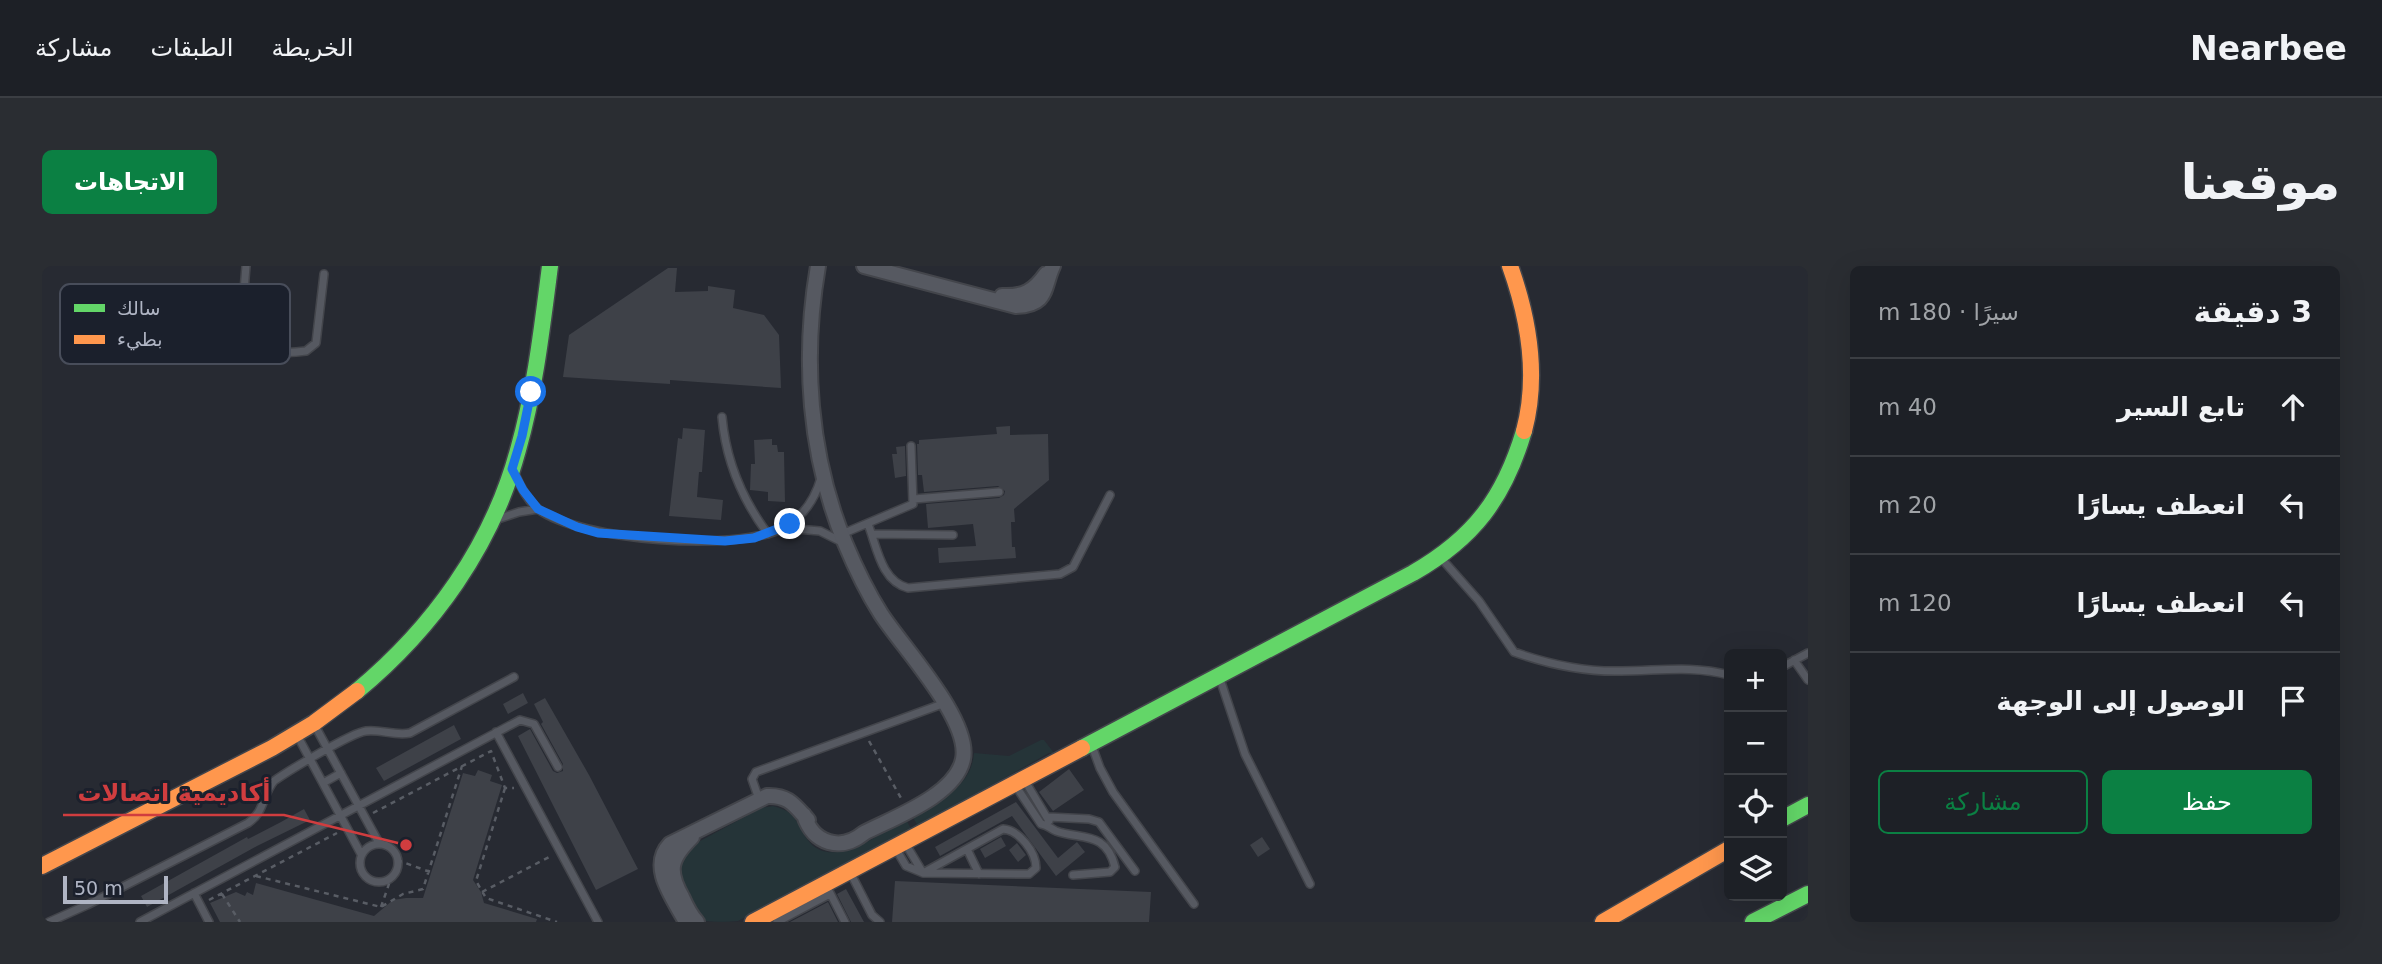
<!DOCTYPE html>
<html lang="ar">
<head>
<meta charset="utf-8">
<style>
  :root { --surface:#1d2026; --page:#2a2d32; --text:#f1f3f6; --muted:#a0a3a7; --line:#3b3e43; --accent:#0b8043 }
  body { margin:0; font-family:"DejaVu Sans",Vazirmatn,sans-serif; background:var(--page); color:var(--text); direction:rtl }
  .controls { position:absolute; right:21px; bottom:21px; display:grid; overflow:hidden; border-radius:10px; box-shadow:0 7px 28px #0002 }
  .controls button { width:63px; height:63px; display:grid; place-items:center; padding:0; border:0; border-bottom:2px solid var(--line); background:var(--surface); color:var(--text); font:35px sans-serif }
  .scale { position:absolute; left:21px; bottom:18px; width:105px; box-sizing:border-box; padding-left:7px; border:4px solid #b0b5c4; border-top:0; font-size:19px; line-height:24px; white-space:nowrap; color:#b0b5c4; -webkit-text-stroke:5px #1b202c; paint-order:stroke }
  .stop { position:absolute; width:21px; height:21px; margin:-16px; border:5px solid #1a73e8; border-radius:50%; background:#fff }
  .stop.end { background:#1a73e8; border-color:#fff; box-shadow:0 2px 7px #0008 }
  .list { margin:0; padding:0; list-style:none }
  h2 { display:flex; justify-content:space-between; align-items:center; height:91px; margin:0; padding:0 28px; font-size:30px }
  h2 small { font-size:23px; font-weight:400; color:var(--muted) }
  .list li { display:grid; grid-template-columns:46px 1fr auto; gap:21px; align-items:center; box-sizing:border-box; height:98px; padding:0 28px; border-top:2px solid var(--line) }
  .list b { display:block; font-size:26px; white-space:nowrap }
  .list em { font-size:23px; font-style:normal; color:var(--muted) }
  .actions { display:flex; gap:14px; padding:21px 28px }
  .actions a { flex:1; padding:16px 0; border:2px solid var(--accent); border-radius:10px; text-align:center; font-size:24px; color:var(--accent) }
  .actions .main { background:var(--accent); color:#fff }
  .icon { flex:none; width:38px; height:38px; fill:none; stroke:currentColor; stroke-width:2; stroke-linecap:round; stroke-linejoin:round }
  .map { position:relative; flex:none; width:1766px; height:656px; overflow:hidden; direction:ltr; border-radius:10px }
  header { display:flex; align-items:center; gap:42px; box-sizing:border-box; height:98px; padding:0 35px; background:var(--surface); border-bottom:2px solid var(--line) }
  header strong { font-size:33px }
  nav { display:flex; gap:38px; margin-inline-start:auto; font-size:24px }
  .intro { display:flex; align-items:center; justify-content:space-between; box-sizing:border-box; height:168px; padding:0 42px }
  h1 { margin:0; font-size:49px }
  .button { padding:18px 32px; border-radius:10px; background:var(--accent); color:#fff; font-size:24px; font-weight:700 }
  main { display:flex; gap:42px; padding:0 42px }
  aside { flex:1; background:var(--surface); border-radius:10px; box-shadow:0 7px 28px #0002 }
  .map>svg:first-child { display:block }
  .green { fill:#253438 }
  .building { fill:#3e4148 }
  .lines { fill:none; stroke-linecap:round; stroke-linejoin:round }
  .lane-casing { stroke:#43454b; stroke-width:10 }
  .street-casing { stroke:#43454b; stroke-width:18 }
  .fast-casing { stroke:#43454b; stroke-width:19 }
  .slow-casing { stroke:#43454b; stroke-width:19 }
  .path { stroke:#595d65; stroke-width:2.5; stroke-dasharray:5 5; stroke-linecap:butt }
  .lane { stroke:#565961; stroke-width:7 }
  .street { stroke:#565961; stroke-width:14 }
  .fast { stroke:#63d668; stroke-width:16 }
  .slow { stroke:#ff974d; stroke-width:16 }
  .route { stroke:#1a73e8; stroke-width:9 }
  .key { fill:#1b202c; stroke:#484d5a; stroke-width:2 }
  .key-label { font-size:19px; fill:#b0b5c4 }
  .leader { fill:none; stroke:#d03d3f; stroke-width:2.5 }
  .callout-dot { fill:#d03d3f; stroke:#1b202c; stroke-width:2.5 }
  .callout-label { font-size:24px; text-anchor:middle; font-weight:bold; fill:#d03d3f; stroke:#1b202c; stroke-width:6; stroke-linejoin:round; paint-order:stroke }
</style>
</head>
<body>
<header>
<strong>Nearbee</strong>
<nav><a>الخريطة</a><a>الطبقات</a><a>مشاركة</a></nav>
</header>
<div class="intro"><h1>موقعنا</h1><a class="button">الاتجاهات</a></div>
<main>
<aside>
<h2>3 دقيقة<small>سيرًا · 180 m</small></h2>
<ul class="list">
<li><svg class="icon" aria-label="ahead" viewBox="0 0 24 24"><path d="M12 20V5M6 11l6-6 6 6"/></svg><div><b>تابع السير</b></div><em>40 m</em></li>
<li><svg class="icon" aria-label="left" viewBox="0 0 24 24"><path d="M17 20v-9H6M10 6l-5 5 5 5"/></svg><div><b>انعطف يسارًا</b></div><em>20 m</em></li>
<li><svg class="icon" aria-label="left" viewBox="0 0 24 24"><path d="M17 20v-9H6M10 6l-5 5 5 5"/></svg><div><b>انعطف يسارًا</b></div><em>120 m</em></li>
<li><svg class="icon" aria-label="arrive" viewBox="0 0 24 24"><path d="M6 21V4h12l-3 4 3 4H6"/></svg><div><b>الوصول إلى الوجهة</b></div></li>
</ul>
<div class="actions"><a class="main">حفظ</a><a>مشاركة</a></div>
</aside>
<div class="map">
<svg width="1766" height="656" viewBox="0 0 1766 656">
  <rect width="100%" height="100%" fill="#272a32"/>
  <!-- green -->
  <path class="green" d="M 999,474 L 1002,474 L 1012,487 L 1007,487 L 876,560 L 870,550 C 897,535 929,522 932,487 L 967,490 Z
    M 731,540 C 755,546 753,555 765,573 C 789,607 838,567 864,553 L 869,563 L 696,655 C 687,656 671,656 663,655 C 656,652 653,643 650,637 C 637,614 630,605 647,581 L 719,542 Z"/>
  <!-- building -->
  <path class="building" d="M 626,2 L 635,2 L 633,26 L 666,25 L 666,20 L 693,24 L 691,42 L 722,49 L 737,69 L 739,122 L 628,114 L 628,118 L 521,111 L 527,69 Z
    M 968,160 L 968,169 L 1006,168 L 1007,214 L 972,243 L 973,256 L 969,256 L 970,281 L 973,281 L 974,292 L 897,297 L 896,282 L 934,280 L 931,258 L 886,262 L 884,238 L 957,232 L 962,229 L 963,225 L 956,220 L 882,226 L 880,209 L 876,209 L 875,178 L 877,178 L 877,174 L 955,168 L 954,161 Z
    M 641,162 L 663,164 L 660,206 L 657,206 L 655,231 L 681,234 L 679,254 L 627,250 L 636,172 L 640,173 Z
    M 730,173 L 730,179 L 735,179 L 736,186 L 742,186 L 743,236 L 726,235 L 726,226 L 708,224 L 709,198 L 713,198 L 712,174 Z
    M 863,180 L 864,210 L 853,212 L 850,188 L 855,188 L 854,181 Z
    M 481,427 L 486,437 L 466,448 L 461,438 Z
    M 503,432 L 547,509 L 596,603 L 554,624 L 476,470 L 488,463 L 511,505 L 515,507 L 521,505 L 521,498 L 499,458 L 501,456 L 492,438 Z
    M 412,459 L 419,473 L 342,515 L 334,502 Z
    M 1027,503 L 1042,524 L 1011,545 L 997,526 Z
    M 436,504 L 450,509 L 448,515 L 460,519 L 431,614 L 439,626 L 442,637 L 495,653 L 494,656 L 178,656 L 168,637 L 194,626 L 203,630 L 205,626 L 211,629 L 214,617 L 332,650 L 351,634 L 364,632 L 381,632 L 421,507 L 433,510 Z
    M 974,536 L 1016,592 L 1035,576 L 1043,586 L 1014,610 L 970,550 L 898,590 L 893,581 Z
    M 262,543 L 268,554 L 215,580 L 105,641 L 99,630 L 205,571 L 206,573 L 239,556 Z
    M 959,571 L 964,580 L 943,592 L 938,583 Z
    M 1220,571 L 1228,583 L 1216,591 L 1208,579 Z
    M 975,577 L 984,589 L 976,596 L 967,584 Z
    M 853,615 L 1109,626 L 1107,656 L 850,656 Z
    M 804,623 L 822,656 L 809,656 L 795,628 Z
    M 786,636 L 796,656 L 748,656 Z"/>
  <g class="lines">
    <!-- lane casing -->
    <g class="lane-casing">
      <path id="lane" d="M 204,0 C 200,53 191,95 264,85 L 274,77 L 282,8
        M 680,151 C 684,195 699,232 726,268
        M 473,208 C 478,220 486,235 496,243 C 538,275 695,286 741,262 C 761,251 773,233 779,212
        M 872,233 L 957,226
        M 456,253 L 477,246 L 496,243
        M 826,258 C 835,281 839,315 866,322 L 1018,308 L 1031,301 L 1068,229
        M 743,262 L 778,265 L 802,277
        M 800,268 L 871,238 L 869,180
        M 830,268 L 911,269
        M 1399,292 L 1437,335 L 1472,386 C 1506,398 1542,406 1579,405 C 1616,405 1650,399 1687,409
        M 1752,394 L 1766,414
        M 1740,401 L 1766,387
        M 1177,410 L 1203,488 L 1268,618
        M 272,458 L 337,577
        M 454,466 L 556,656
        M 255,469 L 319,588
        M 1050,480 L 1058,502 L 1071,526 L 1152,638
        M 983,515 L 1007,555
        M 281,517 L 299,507
        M 973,519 L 999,558 C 1006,559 1007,562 1014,565 C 1038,574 1064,564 1073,601 L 1068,606 L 1031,609
        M 717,533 L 710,513 L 714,506 L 903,437
        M 1006,551 L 1047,553 L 1057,556 L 1093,605
        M 961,563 C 977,564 994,586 994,602 L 987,608 L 982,608 L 881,607 Z
        M 863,577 L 881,607
        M318 597a19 19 0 1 1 38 0a19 19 0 1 1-38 0Z
        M 854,583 L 864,600 L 881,607
        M 925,583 L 937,608
        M 808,606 L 830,649 L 838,656
        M 787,625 L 803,656
        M 152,627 L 167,656
        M 7,656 L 45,639 L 206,557 C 223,546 220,529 232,515 C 246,505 309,467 324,465 C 339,463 352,470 368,467 L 472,411
        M 98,656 L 478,454 L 492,458 L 516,501
        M 735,656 L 788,628"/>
    </g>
    <!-- street casing -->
    <g class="street-casing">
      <path id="street" d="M 822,0 L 974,40 C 1007,39 1001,21 1011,0
        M 960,30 C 982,31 992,25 1004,8
        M 762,549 C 771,578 799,586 822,567 C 853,551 914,529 921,493 C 929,454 861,382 839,348 C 825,326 813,301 803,277 C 767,190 760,92 776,0
        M 650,571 C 628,593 625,604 640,631 C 644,640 648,649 655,656
        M 644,656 C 632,633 606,601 628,578 L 725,530 C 747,529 753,540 766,554"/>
    </g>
    <!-- fast casing -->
    <g class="fast-casing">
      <path id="fast" d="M 315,425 C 391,362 450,280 476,184 C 493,124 500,62 508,0
        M 1040,482 L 1371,307 C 1432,272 1462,232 1482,165
        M 1740,553 L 1766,539
        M 1711,656 L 1766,628"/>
    </g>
    <!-- slow casing -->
    <g class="slow-casing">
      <path id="slow" d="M 1468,0 C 1487,53 1497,109 1482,165
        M 0,600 L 230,482 L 272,457 L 315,425
        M 711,656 L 1040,482
        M 1561,656 L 1687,583"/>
    </g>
    <!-- path -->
    <path class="path" d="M 827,475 L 860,534
      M 463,522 L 434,615 L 444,632 L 515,656
      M 331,547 L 449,485 L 463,522 L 472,522
      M 355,594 L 388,606
      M 214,610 L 339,641 L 361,628 L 381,623 L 420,500
      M 440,626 L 509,590
      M 180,628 L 198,656
      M 167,634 L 295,567
      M 339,641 L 348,615"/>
    <!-- lane -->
    <use href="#lane" class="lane"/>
    <!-- street -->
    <use href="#street" class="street"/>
    <!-- fast -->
    <use href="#fast" class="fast"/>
    <!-- slow -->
    <use href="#slow" class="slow"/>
  </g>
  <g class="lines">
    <!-- route -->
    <path class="route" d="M 489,126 L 480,170 L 470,203 L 481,224 L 496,243 L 535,261 L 556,267 L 683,275 L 712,272 L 748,258"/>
  </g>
  <!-- legend -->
  <rect x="18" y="18" width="230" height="80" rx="10" class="key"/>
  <rect x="32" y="38" width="31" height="8" fill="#63d668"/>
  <rect x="32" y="69" width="31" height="9" fill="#ff974d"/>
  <g class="key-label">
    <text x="75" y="49">سالك</text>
    <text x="75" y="80">بطيء</text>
  </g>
  <!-- callouts -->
  <path class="leader" d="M364 579L242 549H21"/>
  <circle class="callout-dot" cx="364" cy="579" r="7"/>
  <g class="callout-label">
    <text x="132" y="535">أكاديمية اتصالات</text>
  </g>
</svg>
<div class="controls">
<button>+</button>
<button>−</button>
<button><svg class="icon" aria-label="locate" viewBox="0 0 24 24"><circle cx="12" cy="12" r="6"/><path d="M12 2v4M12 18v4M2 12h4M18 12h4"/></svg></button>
<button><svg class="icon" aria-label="layers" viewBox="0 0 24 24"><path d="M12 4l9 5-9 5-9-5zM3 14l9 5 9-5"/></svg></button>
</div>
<div class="scale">50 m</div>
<div class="stop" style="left:489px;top:126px"></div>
<div class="stop end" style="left:748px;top:258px"></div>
</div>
</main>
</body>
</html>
